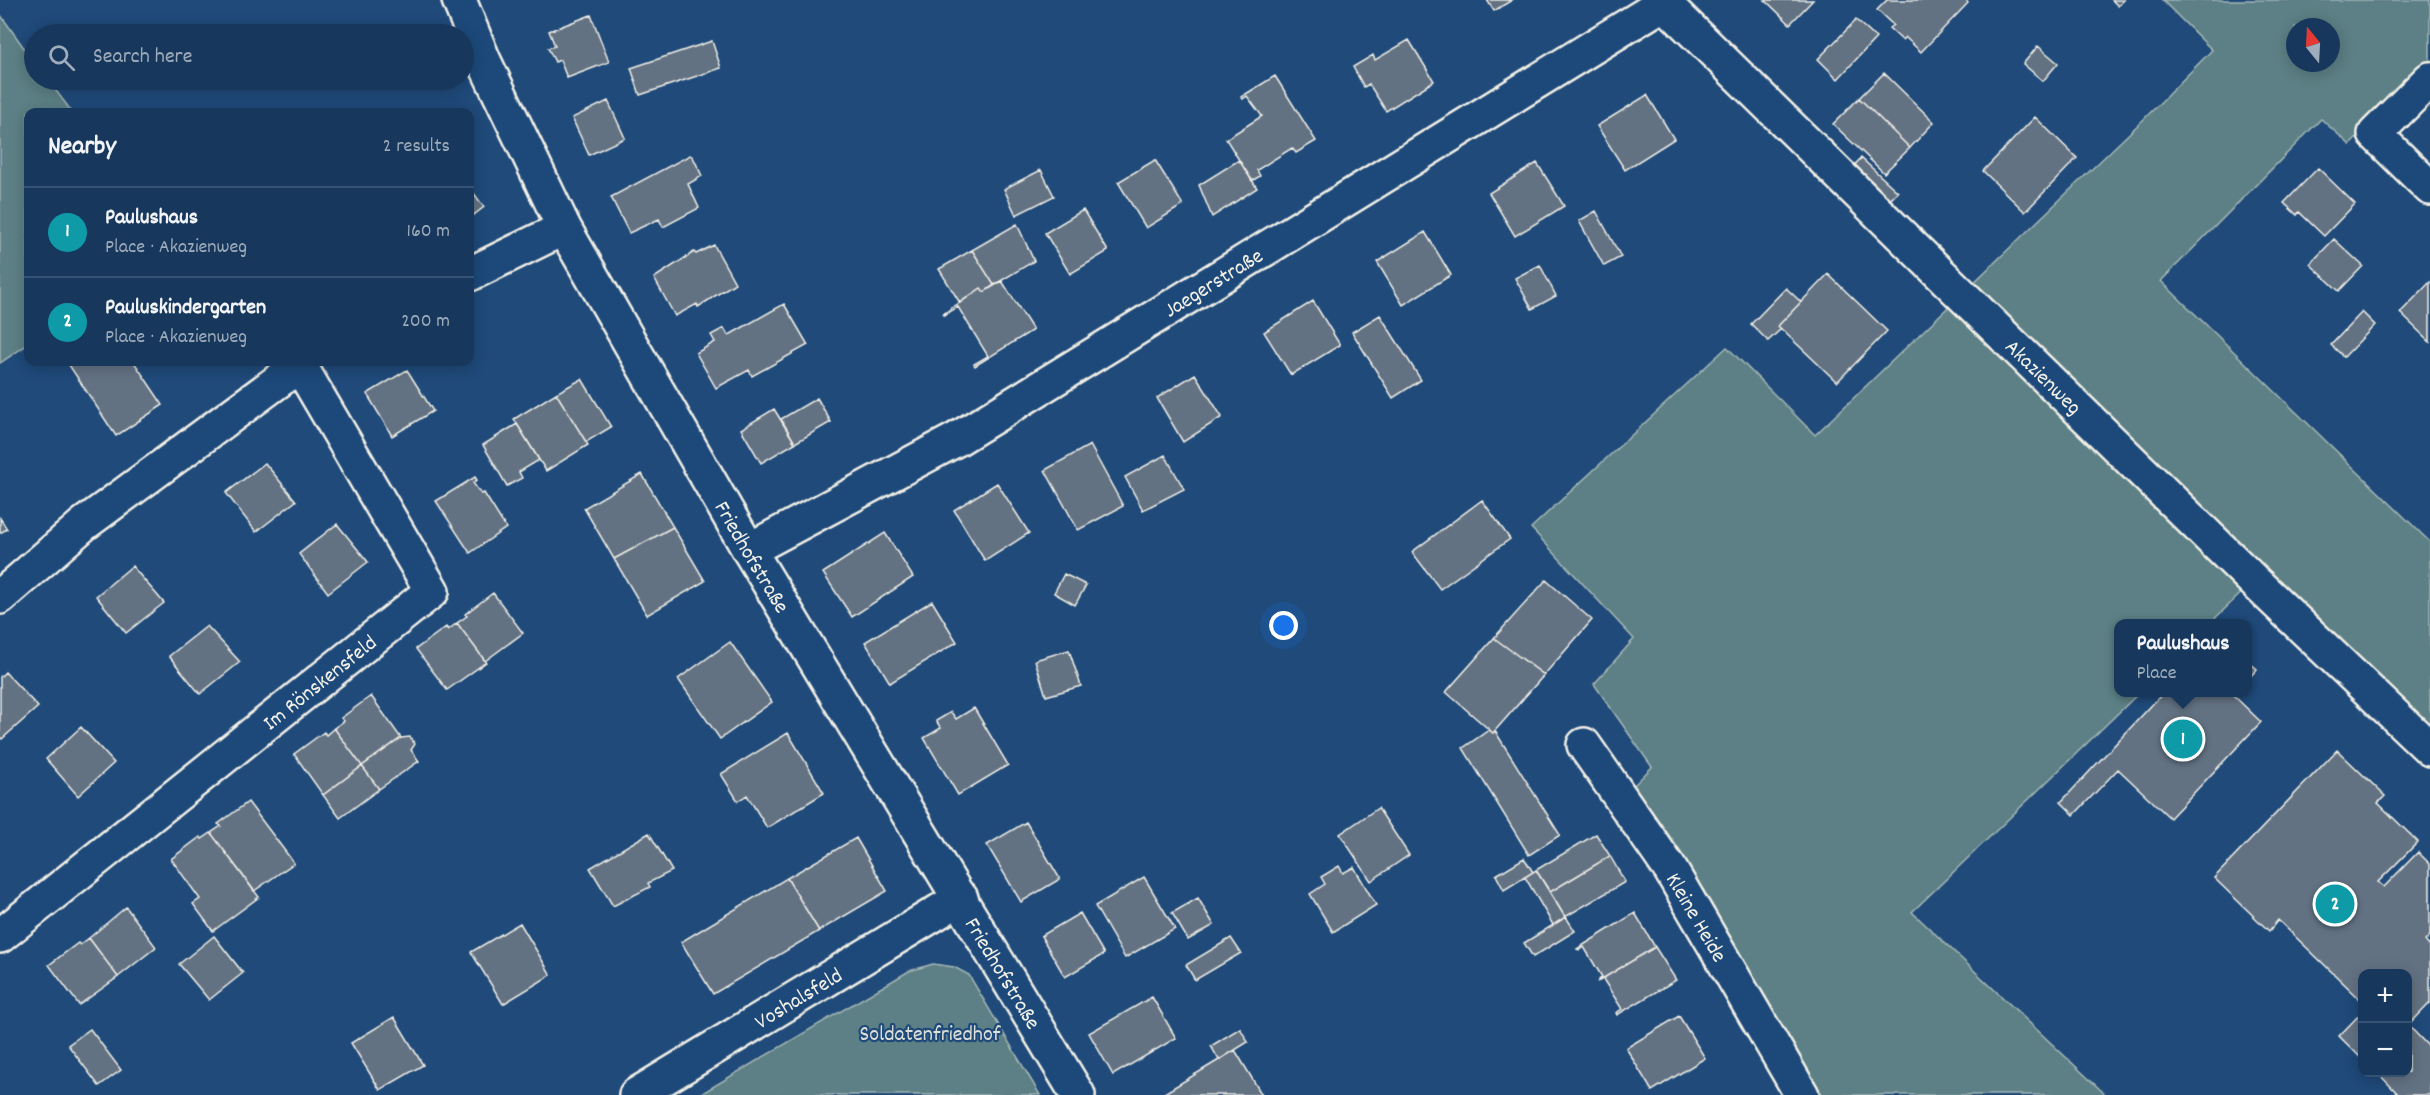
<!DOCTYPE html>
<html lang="en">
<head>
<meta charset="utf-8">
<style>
  :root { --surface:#17385c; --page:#244365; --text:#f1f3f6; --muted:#9eacbb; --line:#365272; --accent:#8abfa5 }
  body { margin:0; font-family:Dekko,sans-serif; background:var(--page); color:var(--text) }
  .controls { position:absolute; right:18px; bottom:18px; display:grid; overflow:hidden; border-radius:12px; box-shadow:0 3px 15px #0003 }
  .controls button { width:54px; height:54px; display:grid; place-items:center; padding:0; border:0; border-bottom:2px solid var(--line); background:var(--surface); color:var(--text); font:30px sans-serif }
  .compass { position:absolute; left:2286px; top:18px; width:54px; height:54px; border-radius:50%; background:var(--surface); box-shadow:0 3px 15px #0003; rotate:342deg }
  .you { position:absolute; left:1284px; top:626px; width:21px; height:21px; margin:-15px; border:4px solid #fff; border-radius:50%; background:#1a73e8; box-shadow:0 0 0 9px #1a73e833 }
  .badge { display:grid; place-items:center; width:39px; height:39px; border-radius:50%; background:var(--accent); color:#fff; font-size:20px; font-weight:700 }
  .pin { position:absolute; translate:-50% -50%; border:3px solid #fff; box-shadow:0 2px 6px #0006 }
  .popup { position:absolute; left:2114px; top:619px; width:138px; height:78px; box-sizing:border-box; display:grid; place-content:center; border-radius:12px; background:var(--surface); filter:drop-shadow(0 2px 4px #0005); font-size:20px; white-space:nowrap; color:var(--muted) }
  .popup b { font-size:22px; color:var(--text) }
  .popup::after { content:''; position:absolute; left:50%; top:100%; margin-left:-12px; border:12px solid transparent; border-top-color:var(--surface) }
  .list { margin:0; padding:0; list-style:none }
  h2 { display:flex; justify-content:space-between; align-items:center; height:78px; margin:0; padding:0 24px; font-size:26px }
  h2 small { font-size:20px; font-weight:400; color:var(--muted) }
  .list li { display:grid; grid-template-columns:39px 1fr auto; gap:18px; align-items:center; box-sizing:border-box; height:90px; padding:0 24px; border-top:2px solid var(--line) }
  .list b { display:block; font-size:22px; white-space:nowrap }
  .list p { margin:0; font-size:20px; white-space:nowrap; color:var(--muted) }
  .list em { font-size:20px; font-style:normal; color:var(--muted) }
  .icon { flex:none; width:33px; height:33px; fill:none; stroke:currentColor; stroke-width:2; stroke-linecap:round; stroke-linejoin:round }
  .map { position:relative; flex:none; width:2430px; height:1095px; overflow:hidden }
  .search { position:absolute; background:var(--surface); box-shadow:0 3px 15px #0003; left:24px; top:24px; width:450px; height:66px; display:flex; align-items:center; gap:15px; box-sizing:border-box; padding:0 21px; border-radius:33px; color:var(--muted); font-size:22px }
  .panel { position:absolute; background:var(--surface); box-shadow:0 3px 15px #0003; left:24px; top:108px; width:450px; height:258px; border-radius:12px }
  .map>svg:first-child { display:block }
  .green { fill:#5c8085; stroke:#a8b8b6; stroke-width:1.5; fill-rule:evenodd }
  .building { fill:#637283; stroke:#f4f1e8; stroke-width:1.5 }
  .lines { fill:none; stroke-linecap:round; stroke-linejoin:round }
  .minor-casing { stroke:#f4f1e8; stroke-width:38 }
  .minor { stroke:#1f4a7a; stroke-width:33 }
  .labels { text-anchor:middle; stroke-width:4.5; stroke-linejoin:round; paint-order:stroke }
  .street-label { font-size:22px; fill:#f4f1e8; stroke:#1f4a7a }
  .park-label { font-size:22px; fill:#dde0d9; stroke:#1f4a7a }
</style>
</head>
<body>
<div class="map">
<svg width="2430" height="1095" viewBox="0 0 2430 1095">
  <rect width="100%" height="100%" fill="#1f4a7a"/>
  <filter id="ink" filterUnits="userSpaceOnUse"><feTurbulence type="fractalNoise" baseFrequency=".0167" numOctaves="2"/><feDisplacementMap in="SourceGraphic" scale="12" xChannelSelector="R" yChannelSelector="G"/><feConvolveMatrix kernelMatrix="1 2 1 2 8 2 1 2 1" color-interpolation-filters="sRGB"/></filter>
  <g filter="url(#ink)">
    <!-- green -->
    <path class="green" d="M 2162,0 L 2430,0 L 2430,63 L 2350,145 L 2321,119 L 2161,281 L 2430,542 L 2430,749 L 2254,581 L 2210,623 L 2118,624 L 2118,692 L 2139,693 L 1912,912 L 2106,1095 L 1818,1095 L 1769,1003 L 1633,786 L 1652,767 L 1594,684 L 1634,639 L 1531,528 L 1727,347 L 1815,435 L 2144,119 L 2212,50 ZM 2295,27 L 2331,27 L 2331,63 L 2295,63 Z
      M 0,14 L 34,62 L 34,80 L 48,80 L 72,112 L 28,112 L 28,344 L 0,363 Z
      M 933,964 L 954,967 L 969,975 L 1040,1095 L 699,1095 L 909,971 Z"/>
    <!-- building -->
    <path class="building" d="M 1487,0 L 1512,0 L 1494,11 Z
      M 1765,0 L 1813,0 L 1790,24 Z
      M 1887,0 L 1966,0 L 1968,3 L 1921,52 L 1905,37 L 1902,40 L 1889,28 L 1893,25 L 1877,10 Z
      M 2112,0 L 2124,0 L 2118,6 Z
      M 591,15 L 609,62 L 567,78 L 560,60 L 555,62 L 548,48 L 555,46 L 549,31 Z
      M 1856,20 L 1876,38 L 1838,79 L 1818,59 Z
      M 1409,40 L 1434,81 L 1386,111 L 1369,84 L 1364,87 L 1353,67 L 1373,55 L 1375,60 Z
      M 712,41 L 721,68 L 640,95 L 631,68 Z
      M 2038,46 L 2058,63 L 2043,81 L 2023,64 Z
      M 1884,73 L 1934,122 L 1910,148 L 1859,98 Z
      M 1275,76 L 1316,141 L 1296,153 L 1292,148 L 1257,170 L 1260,176 L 1252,181 L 1226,139 L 1262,116 L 1247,96 L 1243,99 L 1241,97 Z
      M 1647,95 L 1674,139 L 1625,170 L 1597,126 Z
      M 1859,98 L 1910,148 L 1884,173 L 1833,124 Z
      M 608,101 L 625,138 L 589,155 L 572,118 Z
      M 2035,117 L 2077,158 L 2025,212 L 1983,171 Z
      M 690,155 L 693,157 L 702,176 L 688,184 L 699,208 L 663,227 L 659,219 L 629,233 L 611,197 Z
      M 1861,158 L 1898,192 L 1887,203 L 1851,169 Z
      M 1155,160 L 1183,205 L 1146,228 L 1118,182 Z
      M 1239,160 L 1257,188 L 1212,217 L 1199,185 Z
      M 1537,163 L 1564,206 L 1515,236 L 1489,193 Z
      M 2318,168 L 2355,204 L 2324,236 L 2299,212 L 2297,215 L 2284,203 Z
      M 1041,170 L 1054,196 L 1016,215 L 1004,189 Z
      M 470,188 L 484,207 L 470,218 Z
      M 1083,210 L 1108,251 L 1070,274 L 1045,233 Z
      M 1596,211 L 1621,257 L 1604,266 L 1579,221 Z
      M 1017,224 L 1034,261 L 994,285 L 972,250 Z
      M 1425,232 L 1451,275 L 1403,305 L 1377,262 Z
      M 2334,239 L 2363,266 L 2339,291 L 2310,264 Z
      M 714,245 L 735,283 L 698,307 L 697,304 L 675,316 L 654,278 L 694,252 L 696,254 Z
      M 972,250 L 994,285 L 984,292 L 981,288 L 960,303 L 939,269 Z
      M 1540,265 L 1556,296 L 1532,309 L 1515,278 Z
      M 1828,274 L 1887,331 L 1837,382 L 1778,326 Z
      M 1002,281 L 1033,330 L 975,366 L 974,364 L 988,356 L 958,307 L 944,315 L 943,314 L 981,288 L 984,292 Z
      M 2430,282 L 2430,342 L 2400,313 Z
      M 1786,288 L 1801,302 L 1778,326 L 1781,329 L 1768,341 L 1751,324 Z
      M 1313,301 L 1340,345 L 1291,375 L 1264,332 Z
      M 784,304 L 808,345 L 752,376 L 749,370 L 716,388 L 696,353 L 715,342 L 711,335 L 724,328 L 728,335 L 731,334 Z
      M 2362,312 L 2375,325 L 2344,357 L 2331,345 Z
      M 1380,315 L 1421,380 L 1393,398 L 1352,332 Z
      M 67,362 L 134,362 L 163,405 L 116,436 Z
      M 407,370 L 433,411 L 392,436 L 367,394 Z
      M 1195,374 L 1222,417 L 1183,442 L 1157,398 Z
      M 582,379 L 611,427 L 586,442 L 556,393 Z
      M 556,393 L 588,445 L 546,471 L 514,419 Z
      M 817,398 L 831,422 L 795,443 L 781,419 Z
      M 774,409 L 795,443 L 761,463 L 741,429 Z
      M 517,424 L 539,460 L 519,472 L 522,478 L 507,486 L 483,445 Z
      M 1090,445 L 1123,506 L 1078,530 L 1045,470 Z
      M 1165,455 L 1184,489 L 1143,510 L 1125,477 Z
      M 265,463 L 296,501 L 256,532 L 226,493 Z
      M 642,474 L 673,527 L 614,559 L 584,508 Z
      M 475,477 L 477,480 L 473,483 L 481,494 L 484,493 L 506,528 L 470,553 L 436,501 Z
      M 997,483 L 1029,533 L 985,561 L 954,510 Z
      M 1482,500 L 1510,539 L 1440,589 L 1412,552 Z
      M 0,518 L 7,529 L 0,533 Z
      M 337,524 L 368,562 L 328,593 L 299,554 Z
      M 673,527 L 705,581 L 647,615 L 614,559 Z
      M 885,533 L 913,577 L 852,617 L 823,573 Z
      M 132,566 L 164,603 L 126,633 L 96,596 Z
      M 1064,574 L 1086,585 L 1075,605 L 1054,593 Z
      M 1546,580 L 1592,620 L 1544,675 L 1494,638 Z
      M 493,593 L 523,633 L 485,661 L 457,623 L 467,616 L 465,614 Z
      M 932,601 L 957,642 L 890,683 L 865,642 Z
      M 457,623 L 486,662 L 447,690 L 416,649 L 446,627 L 448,630 Z
      M 207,626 L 240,662 L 200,694 L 169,656 Z
      M 1494,638 L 1544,675 L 1493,733 L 1446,692 Z
      M 730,642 L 772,702 L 720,739 L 678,679 Z
      M 1069,650 L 1081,686 L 1046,696 L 1035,660 Z
      M 2248,661 L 2257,669 L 2248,679 Z
      M 5,672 L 38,707 L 2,739 L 0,737 L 0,677 Z
      M 2164,692 L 2235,692 L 2233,695 L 2261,722 L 2170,818 L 2118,769 L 2074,815 L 2061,802 Z
      M 371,696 L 401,738 L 362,766 L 334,728 L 344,721 L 341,718 Z
      M 974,708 L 1008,765 L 958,795 L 924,738 L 941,728 L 936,721 L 951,712 L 956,719 Z
      M 81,727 L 114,763 L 78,796 L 46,759 Z
      M 334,728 L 362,766 L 323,795 L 294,754 L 324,732 L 326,735 Z
      M 1489,730 L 1493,733 L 1495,731 L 1560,835 L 1529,855 L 1463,748 Z
      M 788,733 L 824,793 L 767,828 L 747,795 L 738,801 L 721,774 Z
      M 410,737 L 415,744 L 411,750 L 419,761 L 379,789 L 362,766 L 401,738 Z
      M 2337,750 L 2385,796 L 2378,803 L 2418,842 L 2378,882 L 2384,887 L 2418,852 L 2430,864 L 2430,936 L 2425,941 L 2430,947 L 2430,1003 L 2408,1026 L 2408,974 L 2362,974 L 2362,1001 L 2278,920 L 2269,931 L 2214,878 Z
      M 362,766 L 379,789 L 340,818 L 323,795 Z
      M 248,802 L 294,863 L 254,891 L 211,833 L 221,826 L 218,824 Z
      M 1378,808 L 1409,855 L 1371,881 L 1340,834 Z
      M 1026,822 L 1060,879 L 1021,902 L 987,845 Z
      M 211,833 L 259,897 L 213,931 L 193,904 L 200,899 L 171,859 L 200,837 L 202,839 Z
      M 649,833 L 672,871 L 648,883 L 650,887 L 613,906 L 590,868 Z
      M 1596,834 L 1610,856 L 1550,892 L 1536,870 Z
      M 856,838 L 887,891 L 819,931 L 787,878 Z
      M 1610,856 L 1625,882 L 1565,917 L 1550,892 Z
      M 1524,858 L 1533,872 L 1504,890 L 1496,875 Z
      M 1339,866 L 1343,873 L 1354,867 L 1376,905 L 1333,932 L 1310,894 L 1325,884 L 1321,877 Z
      M 1536,870 L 1565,917 L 1553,925 L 1525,877 Z
      M 1144,877 L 1175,929 L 1125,958 L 1095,906 Z
      M 787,878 L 819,931 L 713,994 L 681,942 Z
      M 1198,898 L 1214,925 L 1188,940 L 1172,913 Z
      M 126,907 L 156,947 L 118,977 L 89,938 Z
      M 1080,913 L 1104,954 L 1065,977 L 1041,936 Z
      M 1635,913 L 1655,947 L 1597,982 L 1602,977 L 1584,947 L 1579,950 L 1577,949 Z
      M 1566,917 L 1575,931 L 1533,957 L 1524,943 Z
      M 520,923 L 551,975 L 503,1004 L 471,952 Z
      M 214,936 L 243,973 L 209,1000 L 179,964 Z
      M 89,938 L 118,977 L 79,1005 L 49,965 L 78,943 L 80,945 Z
      M 1231,938 L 1241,953 L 1195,980 L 1186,965 Z
      M 1655,947 L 1676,980 L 1617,1015 L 1616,1013 L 1622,1009 L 1603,979 L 1597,982 Z
      M 1152,997 L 1176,1038 L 1113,1075 L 1089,1033 Z
      M 2362,1012 L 2362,1059 L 2339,1036 Z
      M 1679,1016 L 1705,1058 L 1652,1091 L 1626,1048 Z
      M 394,1017 L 423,1065 L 380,1090 L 351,1043 Z
      M 1240,1028 L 1248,1042 L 1219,1060 L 1211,1046 Z
      M 2411,1028 L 2430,1048 L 2430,1095 L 2399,1095 L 2377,1072 L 2408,1072 L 2408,1031 Z
      M 90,1029 L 121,1070 L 99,1086 L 68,1045 Z
      M 1235,1050 L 1262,1095 L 1161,1095 L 1219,1060 Z"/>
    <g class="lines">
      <!-- minor casing -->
      <g class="minor-casing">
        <g id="minor">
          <path id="s1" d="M 459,0 L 484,61 L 564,228 L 749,550 L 1078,1095"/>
          <path id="s2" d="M 1661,0 L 2254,581 L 2430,749"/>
          <path d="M 2430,79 L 2375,134 L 2430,188"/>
          <path d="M 470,274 L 564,228"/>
          <path id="s3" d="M 749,550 L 957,439 L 1669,0"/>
          <path d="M 0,597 L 84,524 L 304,362"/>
          <path id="s4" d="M 1584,745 L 1670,869 L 1802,1095"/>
          <path id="s5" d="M 0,936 L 432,591 L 299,364"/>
          <path id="s6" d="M 636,1095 L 961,898"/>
        </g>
      </g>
      <!-- minor -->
      <use href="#minor" class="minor"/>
    </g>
  </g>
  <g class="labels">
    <!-- street labels -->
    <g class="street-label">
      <text dy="8" stroke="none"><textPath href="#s3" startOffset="536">Jaegerstraße</textPath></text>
      <text dy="8" stroke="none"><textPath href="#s2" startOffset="537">Akazienweg</textPath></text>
      <text dy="8" stroke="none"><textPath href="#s1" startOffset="630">Friedhofstraße</textPath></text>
      <text dy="8" stroke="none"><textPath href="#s5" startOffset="408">Im Rönskensfeld</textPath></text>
      <text dy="8" stroke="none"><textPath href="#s4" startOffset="206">Kleine Heide</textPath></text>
      <text dy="8" stroke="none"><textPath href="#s1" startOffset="1116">Friedhofstraße</textPath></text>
      <text dy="8" stroke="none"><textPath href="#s6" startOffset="189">Voshalsfeld</textPath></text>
    </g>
    <!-- park labels -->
    <g class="park-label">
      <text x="930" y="1040">Soldatenfriedhof</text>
    </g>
  </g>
</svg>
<div class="controls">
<button>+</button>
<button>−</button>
</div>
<svg class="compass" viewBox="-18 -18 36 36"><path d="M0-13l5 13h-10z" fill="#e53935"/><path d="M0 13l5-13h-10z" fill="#9eacbb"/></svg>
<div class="you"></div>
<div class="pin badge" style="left:2183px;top:739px;background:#0f9aa8">1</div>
<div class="popup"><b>Paulushaus</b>Place</div>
<div class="pin badge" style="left:2335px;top:904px;background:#0f9aa8">2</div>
<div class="search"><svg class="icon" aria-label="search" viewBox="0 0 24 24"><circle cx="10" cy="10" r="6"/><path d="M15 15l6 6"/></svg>Search here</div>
<section class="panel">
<h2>Nearby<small>2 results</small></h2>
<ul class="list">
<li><span class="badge" style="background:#0f9aa8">1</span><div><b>Paulushaus</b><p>Place · Akazienweg</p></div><em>160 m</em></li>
<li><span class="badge" style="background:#0f9aa8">2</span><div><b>Pauluskindergarten</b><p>Place · Akazienweg</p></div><em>200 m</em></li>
</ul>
</section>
</div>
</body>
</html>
